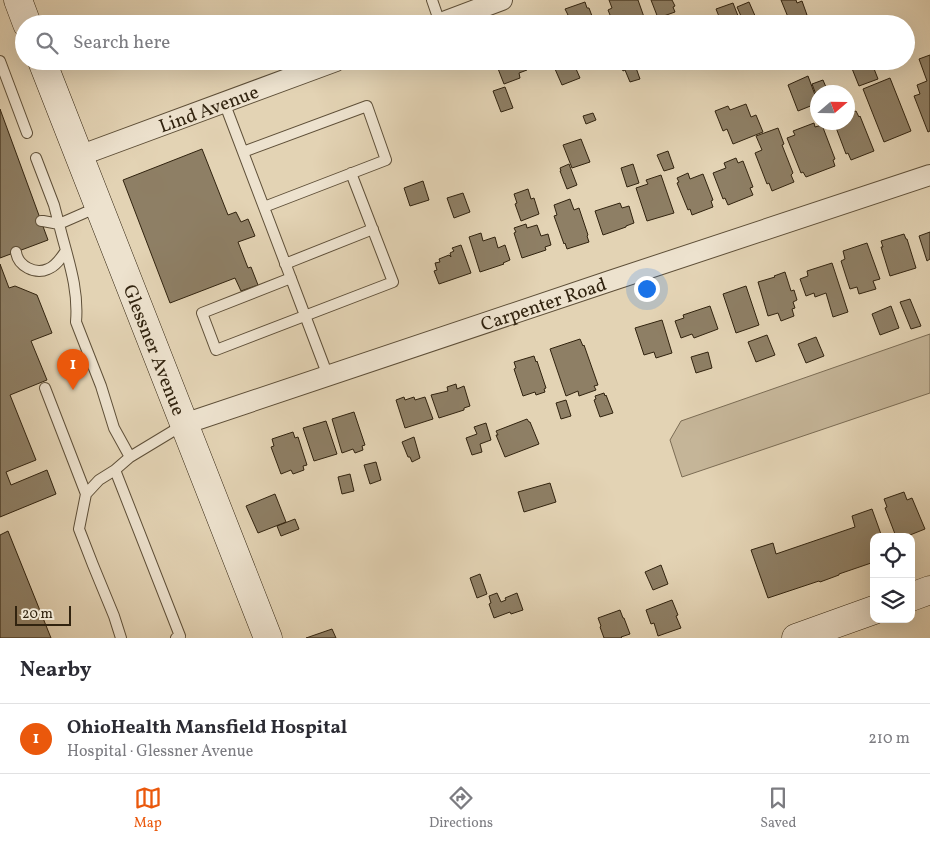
<!DOCTYPE html>
<html lang="en">
<head>
<meta charset="utf-8">
<style>
  :root { --surface:#fff; --page:#f2f2f3; --text:#2b2b33; --muted:#7c7c81; --line:#e1e1e2; --accent:#ea580c }
  body { margin:0; font-family:Vollkorn,serif; background:var(--page); color:var(--text) }
  .controls { position:absolute; right:15px; bottom:15px; display:grid; overflow:hidden; border-radius:10px; box-shadow:0 5px 20px #0002 }
  .controls button { width:45px; height:45px; display:grid; place-items:center; padding:0; border:0; border-bottom:1px solid var(--line); background:var(--surface); color:var(--text); font:25px sans-serif }
  .compass { position:absolute; left:810px; top:85px; width:45px; height:45px; border-radius:50%; background:var(--surface); box-shadow:0 5px 20px #0002; rotate:70deg }
  .scale { position:absolute; left:15px; bottom:12px; width:56px; box-sizing:border-box; padding-left:5px; border:2px solid #31230f; border-top:0; font-size:14px; line-height:18px; white-space:nowrap; color:#31230f; -webkit-text-stroke:4px #ede2ce; paint-order:stroke }
  .you { position:absolute; left:646px; top:288px; width:18px; height:18px; margin:-12px; border:4px solid #fff; border-radius:50%; background:#1a73e8; box-shadow:0 0 0 8px #1a73e833 }
  .badge { display:grid; place-items:center; width:32px; height:32px; border-radius:50%; background:var(--accent); color:#fff; font-size:16px; font-weight:700 }
  .pin { position:absolute; translate:-50% -41px; filter:drop-shadow(0 1px 2px #0008) }
  .pin::after { content:''; position:absolute; top:26px; width:18px; height:15px; background:inherit; clip-path:polygon(0 0,100% 0,50% 100%) }
  .list { margin:0; padding:0; list-style:none }
  h2 { display:flex; justify-content:space-between; align-items:center; height:65px; margin:0; padding:0 20px; font-size:21px }
  h2 small { font-size:16px; font-weight:400; color:var(--muted) }
  .list li { display:grid; grid-template-columns:32px 1fr auto; gap:15px; align-items:center; box-sizing:border-box; height:70px; padding:0 20px; border-top:1px solid var(--line) }
  .list b { display:block; font-size:19px; white-space:nowrap }
  .list p { margin:0; font-size:16px; white-space:nowrap; color:var(--muted) }
  .list em { font-size:16px; font-style:normal; color:var(--muted) }
  .icon { flex:none; width:28px; height:28px; fill:none; stroke:currentColor; stroke-width:2; stroke-linecap:round; stroke-linejoin:round }
  .map { position:relative; flex:none; width:930px; height:638px; overflow:hidden }
  .search { position:absolute; background:var(--surface); box-shadow:0 5px 20px #0002; left:15px; right:15px; top:15px; height:55px; display:flex; align-items:center; gap:12px; box-sizing:border-box; padding:0 18px; border-radius:28px; color:var(--muted); font-size:19px }
  .sheet { height:135px; background:var(--surface) }
  nav { display:flex; justify-content:space-around; align-items:center; box-sizing:border-box; height:70px; border-top:1px solid var(--line); background:var(--surface); font-size:14px; color:var(--muted) }
  nav a { display:grid; justify-items:center; gap:2px }
  nav .on { color:var(--accent) }
  .map>svg:first-child { display:block }
  .green { fill:#c5b598; stroke:#7b6c54 }
  .building { fill:#8e7f65; stroke:#31230f }
  .lines { fill:none; stroke-linecap:round; stroke-linejoin:round }
  .lane-casing { stroke:#5e4f38; stroke-width:12 }
  .street-casing { stroke:#5e4f38; stroke-width:22 }
  .secondary-casing { stroke:#31230f; stroke-width:29 }
  .lane { stroke:#ede2ce; stroke-width:10 }
  .street { stroke:#ede2ce; stroke-width:20 }
  .secondary { stroke:#ede2ce; stroke-width:28 }
  .labels { text-anchor:middle; stroke-width:4; stroke-linejoin:round; paint-order:stroke }
  .street-label { font-size:19px; fill:#31230f; stroke:#ede2ce }
</style>
</head>
<body>
<div class="map">
<svg width="930" height="638" viewBox="0 0 930 638">
  <rect width="100%" height="100%" fill="#e3d3b4"/>
  <filter id="stains"><feTurbulence type="fractalNoise" baseFrequency=".004" numOctaves="4"/><feColorMatrix values="0 0 0 0 .2 0 0 0 0 .09 0 0 0 0 .02 0 0 0 .5 -.17"/></filter>
  <radialGradient id="worn" r=".72"><stop offset=".6" stop-color="#630" stop-opacity="0"/><stop offset="1" stop-color="#630" stop-opacity=".3"/></radialGradient>
  <!-- green -->
  <path class="green" d="M 930,334 L 930,393 L 682,477 L 670,440 L 681,421 Z"/>
  <!-- building -->
  <path class="building" d="M 609,0 L 638,0 L 644,17 L 633,21 L 634,24 L 618,24 L 616,18 L 612,20 L 608,10 L 612,8 Z
    M 651,0 L 672,0 L 675,6 L 673,7 L 675,12 L 658,18 Z
    M 781,0 L 796,0 L 797,3 L 802,1 L 807,15 L 790,22 Z
    M 585,2 L 587,8 L 589,8 L 595,24 L 568,24 L 565,16 L 568,15 L 565,9 Z
    M 749,2 L 756,18 L 744,23 L 737,7 Z
    M 733,3 L 740,21 L 736,23 L 736,24 L 722,24 L 716,9 Z
    M 930,55 L 930,131 L 928,132 L 914,96 L 920,94 L 917,85 L 927,81 L 919,59 Z
    M 495,61 L 524,61 L 527,70 L 519,73 L 520,78 L 504,84 Z
    M 619,61 L 636,61 L 637,64 L 635,65 L 640,79 L 630,82 L 625,70 L 623,71 Z
    M 849,61 L 871,61 L 878,79 L 859,86 Z
    M 573,62 L 580,78 L 562,85 L 555,69 Z
    M 808,76 L 818,103 L 798,111 L 788,85 Z
    M 890,78 L 911,131 L 884,142 L 863,89 Z
    M 823,80 L 828,92 L 818,92 L 818,100 L 812,84 Z
    M 505,87 L 513,108 L 501,112 L 493,91 Z
    M 746,104 L 751,117 L 756,115 L 763,132 L 733,144 L 727,129 L 723,131 L 715,111 L 728,106 L 730,110 Z
    M 0,109 L 48,240 L 0,258 Z
    M 856,111 L 859,117 L 860,116 L 874,151 L 851,160 L 848,153 L 846,154 L 835,125 L 837,125 L 836,122 L 848,122 L 848,114 Z
    M 593,113 L 596,120 L 586,124 L 583,116 Z
    M 814,123 L 815,127 L 822,125 L 835,159 L 833,160 L 835,166 L 806,177 L 803,172 L 801,173 L 787,138 L 795,135 L 793,131 Z
    M 778,128 L 784,144 L 782,145 L 793,173 L 791,175 L 794,182 L 772,191 L 769,183 L 767,184 L 755,153 L 762,150 L 756,136 Z
    M 581,139 L 590,162 L 572,168 L 563,145 Z
    M 202,149 L 228,215 L 236,212 L 241,222 L 248,219 L 255,236 L 238,242 L 248,268 L 251,267 L 258,285 L 241,291 L 235,278 L 170,303 L 123,180 Z
    M 668,151 L 674,168 L 664,171 L 657,155 Z
    M 736,158 L 738,163 L 743,161 L 753,187 L 750,188 L 753,195 L 728,205 L 725,198 L 723,199 L 713,173 L 726,168 L 724,163 Z
    M 569,164 L 577,185 L 567,189 L 560,171 L 561,171 L 560,168 Z
    M 633,164 L 639,183 L 627,187 L 621,168 Z
    M 688,173 L 690,179 L 703,174 L 713,200 L 711,201 L 713,207 L 692,215 L 690,209 L 688,210 L 677,183 L 679,182 L 677,178 Z
    M 661,175 L 674,213 L 647,221 L 636,188 L 648,184 L 646,180 Z
    M 423,181 L 429,200 L 410,206 L 404,188 Z
    M 528,189 L 531,199 L 534,198 L 539,214 L 521,221 L 515,204 L 517,203 L 514,194 Z
    M 463,193 L 470,212 L 454,218 L 447,198 Z
    M 570,199 L 574,210 L 579,208 L 588,235 L 587,236 L 589,242 L 567,249 L 565,243 L 564,244 L 554,216 L 557,215 L 554,205 Z
    M 620,203 L 622,208 L 629,206 L 634,223 L 626,226 L 626,227 L 603,235 L 595,211 Z
    M 526,224 L 527,228 L 537,225 L 541,236 L 548,234 L 551,245 L 545,247 L 546,250 L 522,258 L 514,233 L 516,232 L 514,228 Z
    M 930,232 L 930,259 L 927,261 L 919,236 Z
    M 481,233 L 483,241 L 495,237 L 498,248 L 505,245 L 510,260 L 503,263 L 504,264 L 480,272 L 469,237 Z
    M 904,234 L 906,239 L 907,239 L 916,268 L 890,276 L 881,247 L 883,247 L 881,241 Z
    M 867,243 L 880,279 L 873,281 L 876,289 L 859,294 L 857,287 L 850,289 L 841,261 L 845,259 L 843,251 Z
    M 461,245 L 471,273 L 439,284 L 434,271 L 437,270 L 435,263 L 440,262 L 439,259 L 449,255 L 451,257 L 450,253 L 454,251 L 452,248 Z
    M 832,263 L 848,312 L 833,317 L 826,293 L 815,297 L 814,293 L 806,296 L 800,279 L 808,276 L 807,271 Z
    M 0,264 L 9,288 L 15,286 L 37,295 L 52,333 L 31,341 L 47,380 L 10,395 L 36,460 L 6,472 L 11,485 L 47,470 L 56,494 L 0,517 Z
    M 785,272 L 791,291 L 794,290 L 797,300 L 793,302 L 795,308 L 792,309 L 794,316 L 781,321 L 778,313 L 768,316 L 758,282 L 775,277 L 774,276 Z
    M 746,286 L 759,325 L 736,333 L 723,294 Z
    M 910,299 L 921,326 L 911,329 L 900,302 Z
    M 710,306 L 718,329 L 694,338 L 692,334 L 681,338 L 675,321 L 684,318 L 683,315 Z
    M 891,306 L 899,328 L 880,335 L 872,314 Z
    M 662,320 L 672,353 L 656,358 L 654,352 L 644,355 L 635,328 Z
    M 767,335 L 775,355 L 756,362 L 748,342 Z
    M 816,337 L 824,356 L 806,363 L 798,344 Z
    M 580,339 L 583,346 L 584,345 L 598,385 L 594,386 L 596,390 L 579,396 L 578,391 L 566,396 L 550,349 Z
    M 708,352 L 712,368 L 696,373 L 691,357 Z
    M 534,356 L 536,362 L 537,361 L 546,388 L 544,389 L 545,392 L 536,395 L 535,392 L 523,396 L 514,369 L 516,368 L 514,362 Z
    M 456,384 L 457,389 L 464,386 L 470,406 L 464,408 L 464,410 L 439,418 L 431,395 L 448,391 L 447,387 Z
    M 604,393 L 605,396 L 606,395 L 613,413 L 600,417 L 594,400 L 596,399 L 595,396 Z
    M 404,397 L 405,400 L 414,397 L 415,400 L 425,397 L 433,419 L 405,428 L 396,400 Z
    M 566,400 L 571,416 L 561,419 L 556,403 Z
    M 354,412 L 365,445 L 362,446 L 363,450 L 355,453 L 353,449 L 342,453 L 332,419 Z
    M 527,419 L 529,422 L 530,422 L 539,444 L 505,457 L 496,435 L 498,435 L 496,431 Z
    M 326,421 L 337,454 L 314,461 L 303,428 Z
    M 486,423 L 491,440 L 480,444 L 482,452 L 472,455 L 466,438 L 477,434 L 474,427 Z
    M 293,432 L 295,438 L 298,437 L 307,465 L 303,466 L 304,470 L 293,474 L 291,470 L 281,474 L 271,447 L 274,446 L 272,439 Z
    M 414,437 L 420,458 L 412,462 L 410,457 L 408,457 L 402,442 Z
    M 376,462 L 381,480 L 370,484 L 364,465 Z
    M 350,474 L 354,491 L 342,494 L 338,477 Z
    M 550,483 L 556,502 L 524,512 L 518,492 Z
    M 904,492 L 907,500 L 912,498 L 925,529 L 905,537 L 897,537 L 896,534 L 895,534 L 885,508 L 887,507 L 884,499 Z
    M 275,494 L 286,522 L 258,533 L 246,506 Z
    M 872,509 L 882,537 L 874,537 L 874,562 L 839,574 L 839,575 L 820,582 L 819,581 L 768,598 L 751,550 L 773,543 L 776,554 L 855,527 L 852,516 Z
    M 295,519 L 299,529 L 281,536 L 277,526 Z
    M 8,531 L 51,638 L 0,638 L 0,535 Z
    M 661,565 L 668,584 L 653,590 L 645,572 Z
    M 480,574 L 487,594 L 477,598 L 470,578 Z
    M 497,593 L 501,602 L 506,600 L 505,598 L 517,593 L 523,610 L 511,614 L 510,612 L 494,618 L 489,604 L 491,603 L 489,596 Z
    M 672,600 L 678,615 L 676,616 L 681,628 L 658,636 L 654,623 L 651,624 L 646,610 Z
    M 620,610 L 623,618 L 624,618 L 630,634 L 621,637 L 622,638 L 604,638 L 600,627 L 601,626 L 598,618 Z
    M 332,629 L 336,638 L 306,638 Z"/>
  <g class="lines">
    <!-- lane casing -->
    <g class="lane-casing">
      <path id="lane" d="M 432,0 L 440,23
        M 0,61 L 27,133
        M 224,102 L 328,376
        M 243,152 L 367,106 L 386,160 L 264,207
        M 36,158 L 54,205 L 59,224 L 43,221 L 41,221
        M 98,207 L 59,224 C 67,257 79,287 76,322 L 101,386 L 114,428 L 130,457
        M 16,252 C 18,266 35,275 48,269 C 56,266 61,258 65,252
        M 285,264 L 373,229
        M 291,278 L 202,313 L 216,350 L 393,282 L 351,173
        M 45,388 L 86,494
        M 115,470 L 180,636 L 176,638
        M 121,638 L 114,616 L 93,565 L 79,529 L 86,494 L 99,480 L 115,470 L 130,457 L 183,425"/>
    </g>
    <!-- street casing -->
    <g class="street-casing">
      <g id="street">
        <path d="M 438,24 L 502,0"/>
        <path id="s1" d="M 79,156 L 336,61"/>
        <path id="s2" d="M 184,424 L 610,281 L 930,175"/>
      </g>
    </g>
    <!-- secondary casing -->
    <g class="secondary-casing">
      <g id="secondary">
        <path d="M 18,0 L 27,24"/>
        <path id="s3" d="M 42,61 L 268,638"/>
        <path d="M 911,597 L 930,590"/>
        <path d="M 796,638 L 874,610"/>
      </g>
    </g>
    <!-- lane -->
    <use href="#lane" class="lane"/>
    <!-- street -->
    <use href="#street" class="street"/>
    <!-- secondary -->
    <use href="#secondary" class="secondary"/>
  </g>
  <g class="labels">
    <!-- street labels -->
    <g class="street-label">
      <text dy="7" stroke="none"><textPath href="#s1" startOffset="138">Lind Avenue</textPath></text>
      <text dy="7" stroke="none"><textPath href="#s2" startOffset="379">Carpenter Road</textPath></text>
      <text dy="7" stroke="none"><textPath href="#s3" startOffset="310">Glessner Avenue</textPath></text>
    </g>
  </g>
  <rect width="100%" height="100%" filter="url(#stains)"/>
  <rect width="100%" height="100%" fill="url(#worn)"/>
</svg>
<div class="controls">
<button><svg class="icon" aria-label="locate" viewBox="0 0 24 24"><circle cx="12" cy="12" r="6"/><path d="M12 2v4M12 18v4M2 12h4M18 12h4"/></svg></button>
<button><svg class="icon" aria-label="layers" viewBox="0 0 24 24"><path d="M12 4l9 5-9 5-9-5zM3 14l9 5 9-5"/></svg></button>
</div>
<svg class="compass" viewBox="-18 -18 36 36"><path d="M0-13l5 13h-10z" fill="#e53935"/><path d="M0 13l5-13h-10z" fill="#7c7c81"/></svg>
<div class="scale">20 m</div>
<div class="you"></div>
<div class="pin badge" style="left:73px;top:390px">1</div>
<div class="search"><svg class="icon" aria-label="search" viewBox="0 0 24 24"><circle cx="10" cy="10" r="6"/><path d="M15 15l6 6"/></svg>Search here</div>
</div>
<section class="sheet">
<h2>Nearby<small></small></h2>
<ul class="list">
<li><span class="badge">1</span><div><b>OhioHealth Mansfield Hospital</b><p>Hospital · Glessner Avenue</p></div><em>210 m</em></li>
</ul>
</section>
<nav>
<a class="on"><svg class="icon" aria-label="map" viewBox="0 0 24 24"><path d="M3 6l6-2 6 2 6-2v14l-6 2-6-2-6 2zM9 4v14M15 6v14"/></svg>Map</a>
<a><svg class="icon" aria-label="directions" viewBox="0 0 24 24"><path d="M12 3l9 9-9 9-9-9zM9 14v-3h6M13 9l2 2-2 2"/></svg>Directions</a>
<a><svg class="icon" aria-label="saved" viewBox="0 0 24 24"><path d="M7 4h10v16l-5-4-5 4z"/></svg>Saved</a>
</nav>
</body>
</html>
